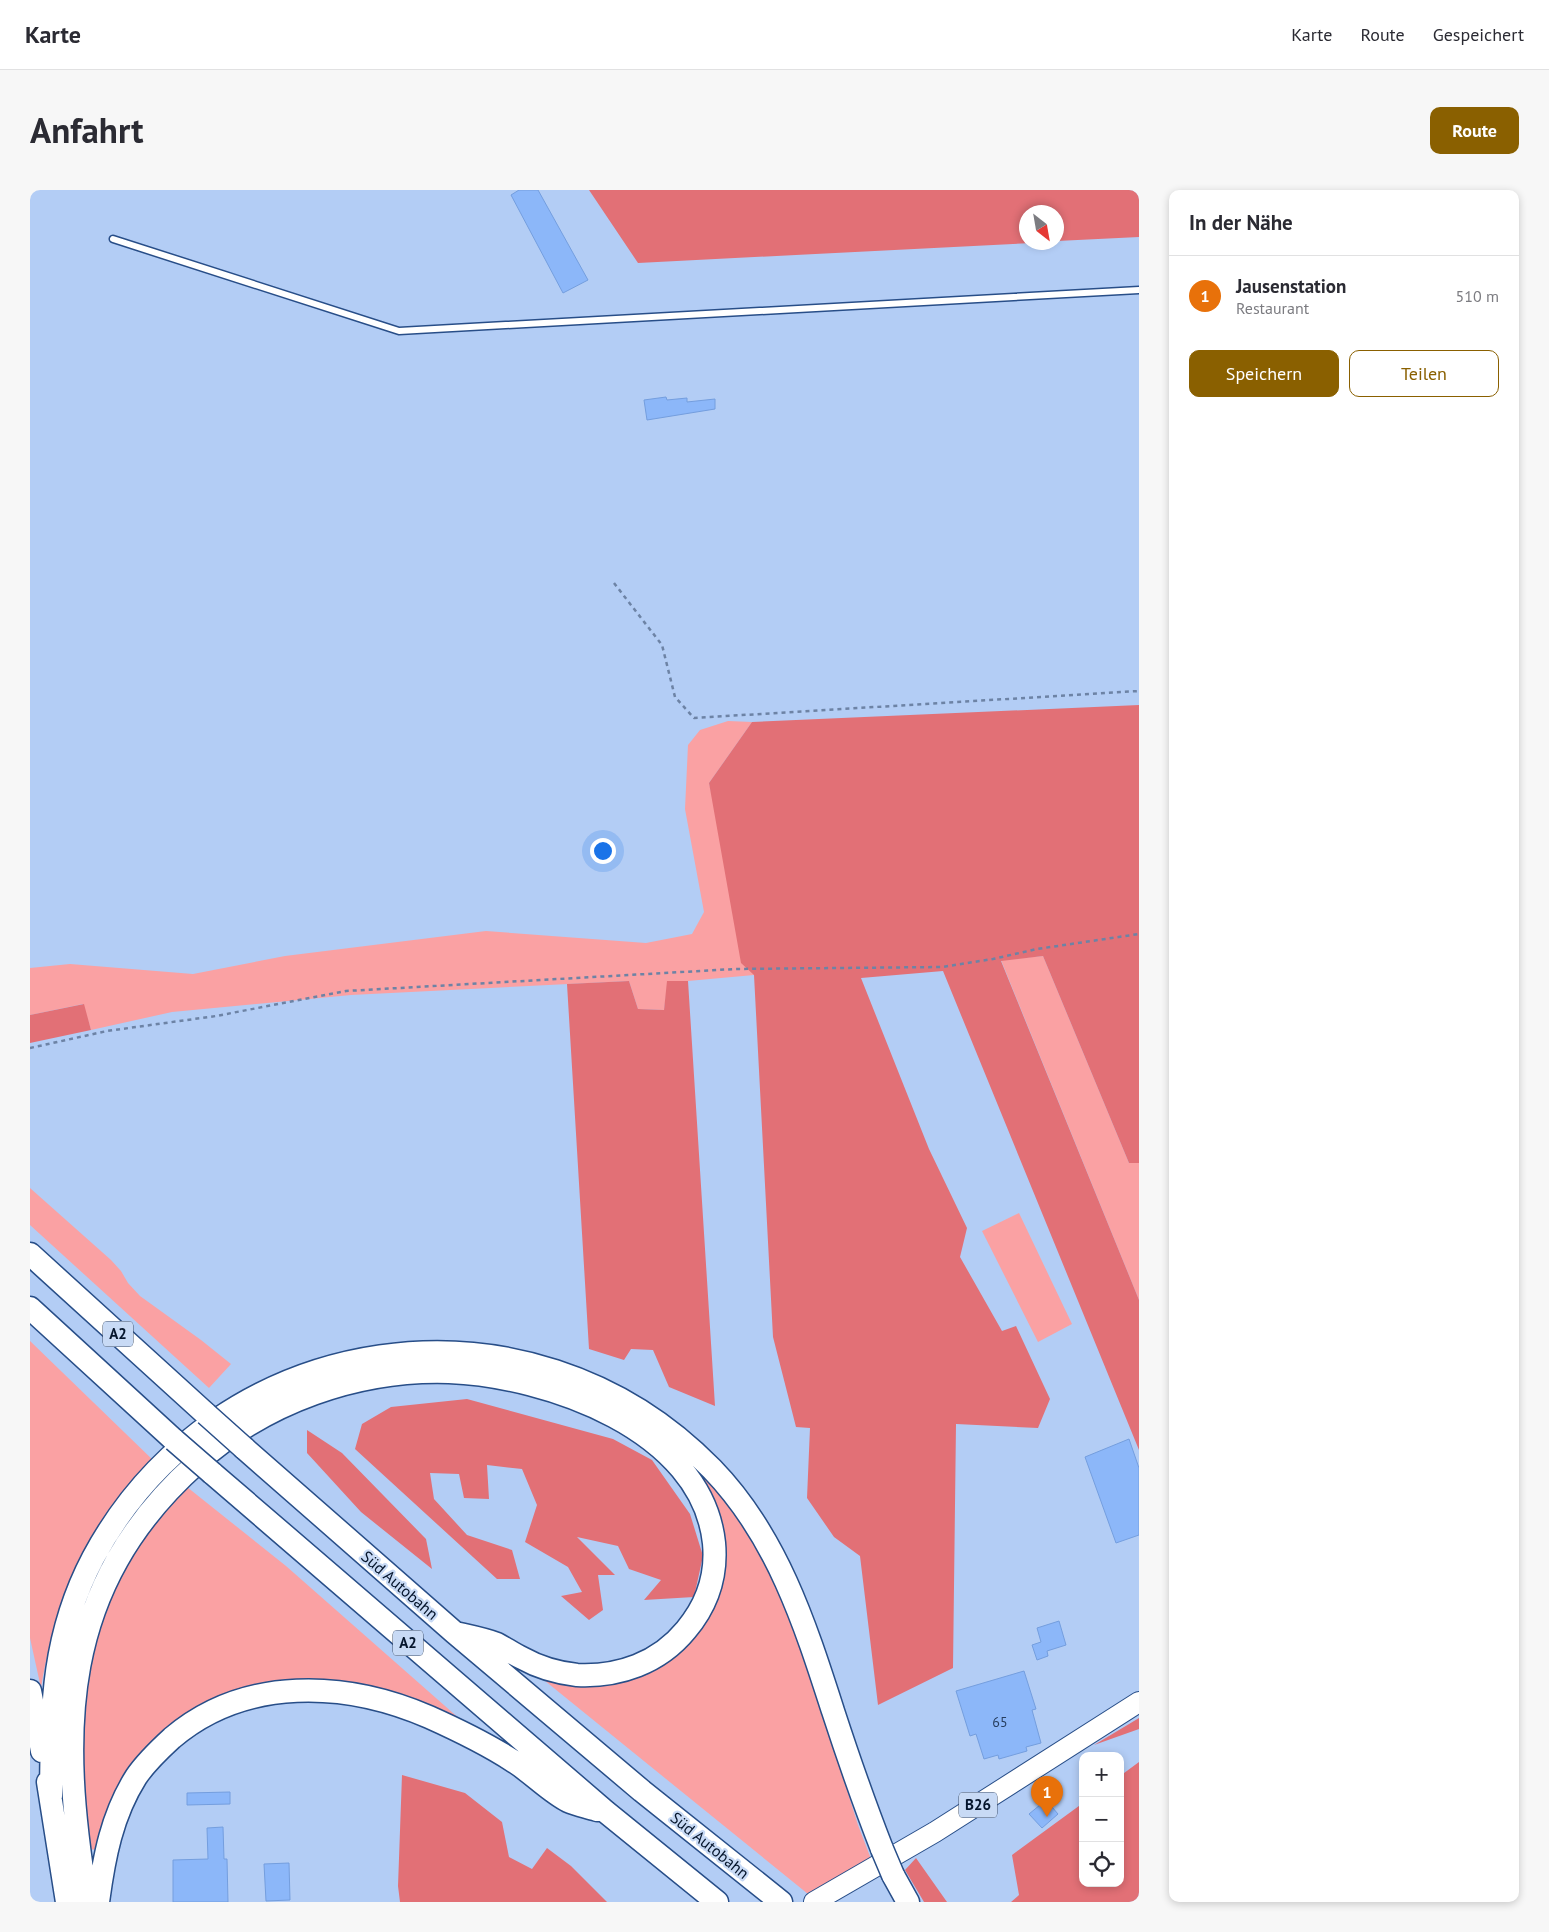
<!DOCTYPE html>
<html lang="de">
<head>
<meta charset="utf-8">
<style>
  :root { --surface:#fff; --page:#f7f7f7; --text:#2b2b33; --muted:#7c7c81; --line:#e1e1e2; --accent:#8a6000 }
  body { margin:0; font-family:"PT Sans",sans-serif; background:var(--page); color:var(--text) }
  .controls { position:absolute; right:15px; bottom:15px; display:grid; overflow:hidden; border-radius:10px; box-shadow:0 2px 8px #0003 }
  .controls button { width:45px; height:45px; display:grid; place-items:center; padding:0; border:0; border-bottom:1px solid var(--line); background:var(--surface); color:var(--text); font:25px sans-serif }
  .compass { position:absolute; left:989px; top:15px; width:45px; height:45px; border-radius:50%; background:var(--surface); box-shadow:0 2px 8px #0003; rotate:149deg }
  .you { position:absolute; left:572px; top:660px; width:18px; height:18px; margin:-12px; border:4px solid #fff; border-radius:50%; background:#1a73e8; box-shadow:0 0 0 8px #1a73e833 }
  .badge { display:grid; place-items:center; width:32px; height:32px; border-radius:50%; background:var(--accent); color:#fff; font-size:16px; font-weight:700 }
  .pin { position:absolute; translate:-50% -41px; filter:drop-shadow(0 1px 2px #0008) }
  .pin::after { content:''; position:absolute; top:26px; width:18px; height:15px; background:inherit; clip-path:polygon(0 0,100% 0,50% 100%) }
  .list { margin:0; padding:0; list-style:none }
  h2 { display:flex; justify-content:space-between; align-items:center; height:65px; margin:0; padding:0 20px; font-size:21px }
  h2 small { font-size:16px; font-weight:400; color:var(--muted) }
  .list li { display:grid; grid-template-columns:32px 1fr auto; gap:15px; align-items:center; box-sizing:border-box; height:80px; padding:0 20px; border-top:1px solid var(--line) }
  .list b { display:block; font-size:19px; white-space:nowrap }
  .list p { margin:0; font-size:16px; white-space:nowrap; color:var(--muted) }
  .list em { font-size:16px; font-style:normal; color:var(--muted) }
  .actions { display:flex; gap:10px; padding:15px 20px }
  .actions a { flex:1; padding:11px 0; border:1px solid var(--accent); border-radius:10px; text-align:center; font-size:18px; color:var(--accent) }
  .actions .main { background:var(--accent); color:#fff }
  .icon { flex:none; width:28px; height:28px; fill:none; stroke:currentColor; stroke-width:2; stroke-linecap:round; stroke-linejoin:round }
  .map { position:relative; flex:none; width:1109px; height:1712px; overflow:hidden; border-radius:10px }
  header { display:flex; align-items:center; gap:30px; box-sizing:border-box; height:70px; padding:0 25px; background:var(--surface); border-bottom:1px solid var(--line) }
  header strong { font-size:24px }
  nav { display:flex; gap:28px; margin-inline-start:auto; font-size:18px }
  .intro { display:flex; align-items:center; justify-content:space-between; box-sizing:border-box; height:120px; padding:0 30px }
  h1 { margin:0; font-size:35px }
  .button { padding:12px 22px; border-radius:10px; background:var(--accent); color:#fff; font-size:18px; font-weight:700 }
  main { display:flex; gap:30px; padding:0 30px }
  aside { flex:1; background:var(--surface); border-radius:10px; box-shadow:0 2px 8px #0003 }
  .map>svg:first-child { display:block }
  .green { fill:#faa1a3 }
  .forest { fill:#e27076 }
  .building { fill:#8cb7f9; stroke:#749ede }
  .lines { fill:none; stroke-linecap:round; stroke-linejoin:round }
  .lane-casing { stroke:#284e88; stroke-width:9 }
  .primary-casing { stroke:#284e88; stroke-width:22 }
  .highway-casing { stroke:#284e88; stroke-width:25 }
  .path { stroke:#6d83a5; stroke-width:2.5; stroke-dasharray:4 4; stroke-linecap:butt }
  .lane { stroke:#fff; stroke-width:6 }
  .primary { stroke:#fff; stroke-width:20 }
  .highway { stroke:#fff; stroke-width:22 }
  .highway-bridge-casing { stroke:#284e88; stroke-width:25; stroke-linecap:butt }
  .highway-bridge { stroke:#fff; stroke-width:22 }
  .labels { text-anchor:middle; stroke-width:4.5; stroke-linejoin:round; paint-order:stroke }
  .number-label { font-size:14px; fill:#273e5f }
  .shield { fill:#c8daf5; stroke:#405068; stroke-width:1 }
  .shield-label { font-size:15px; font-weight:bold; fill:#05152c }
  .street-label { font-size:16px; fill:#05152c; stroke:#c8daf5 }
</style>
</head>
<body>
<header>
<strong>Karte</strong>
<nav><a>Karte</a><a>Route</a><a>Gespeichert</a></nav>
</header>
<div class="intro"><h1>Anfahrt</h1><a class="button">Route</a></div>
<main>
<div class="map">
<svg width="1109" height="1712" viewBox="0 0 1109 1712">
  <rect width="100%" height="100%" fill="#b3cdf5"/>
  <!-- green -->
  <path class="green" d="M 698,531 L 722,532 L 679,593 L 724,785 L 658,791 L 638,791 L 634,820 L 608,819 L 599,791 L 321,805 L 142,822 L 61,840 L 53,814 L 0,825 L 0,778 L 40,774 L 163,784 L 255,766 L 456,741 L 616,753 L 662,744 L 674,722 L 655,619 L 658,555 L 670,540 Z
    M 1013,766 L 1099,973 L 1109,973 L 1109,1110 L 971,770 Z
    M 0,998 L 81,1070 L 91,1081 L 98,1093 L 110,1106 L 171,1150 L 201,1174 L 179,1198 L 0,1035 Z
    M 989,1023 L 1042,1134 L 1008,1152 L 952,1041 Z
    M 0,1151 L 126,1273 C 117,1281 108,1288 100,1296 C 49,1351 23,1425 11,1498 L 0,1448 Z
    M 646,1264 L 679,1285 L 725,1351 L 765,1435 L 828,1635 L 841,1669 L 778,1704 L 509,1486 L 590,1491 L 630,1478 L 655,1459 L 677,1430 L 692,1384 Z
    M 157,1297 L 256,1376 L 440,1538 L 300,1493 L 142,1538 L 67,1659 L 59,1660 L 52,1590 L 54,1522 L 64,1458 L 76,1417 L 99,1370 L 132,1323 Z"/>
  <!-- forest -->
  <path class="forest" d="M 559,0 L 1109,0 L 1109,47 L 1027,51 L 1026,22 L 996,22 L 996,52 L 1002,53 L 608,73 Z
    M 1109,515 L 1109,973 L 1099,973 L 1013,766 L 971,771 L 1109,1110 L 1109,1260 L 913,781 L 831,788 L 899,959 L 937,1038 L 930,1067 L 972,1141 L 986,1136 L 1020,1209 L 1008,1238 L 926,1234 L 923,1478 L 848,1515 L 830,1366 L 804,1347 L 777,1308 L 780,1238 L 766,1237 L 743,1147 L 724,785 L 711,773 L 679,593 L 722,532 Z
    M 599,791 L 608,819 L 634,820 L 637,791 L 658,791 L 685,1216 L 639,1197 L 623,1160 L 601,1159 L 594,1170 L 559,1159 L 537,794 Z
    M 54,814 L 61,840 L 0,853 L 0,825 Z
    M 437,1209 L 583,1249 L 622,1270 L 660,1324 L 673,1366 L 664,1407 L 614,1410 L 631,1390 L 599,1379 L 588,1356 L 547,1347 L 585,1385 L 568,1385 L 573,1420 L 559,1430 L 531,1406 L 552,1402 L 538,1377 L 495,1352 L 507,1315 L 492,1279 L 457,1275 L 459,1309 L 434,1308 L 429,1284 L 400,1283 L 404,1309 L 437,1345 L 482,1360 L 490,1389 L 467,1389 L 325,1259 L 332,1234 L 361,1217 Z
    M 277,1240 L 312,1263 L 396,1349 L 402,1379 L 331,1322 L 277,1263 Z
    M 1109,1528 L 1109,1539 L 1064,1555 Z
    M 1109,1572 L 1109,1712 L 981,1712 L 989,1705 L 982,1665 L 1053,1613 L 1053,1693 L 1090,1693 L 1090,1586 Z
    M 372,1585 L 435,1603 L 472,1632 L 479,1667 L 502,1679 L 517,1658 L 541,1676 L 577,1712 L 370,1712 L 368,1696 Z
    M 886,1668 L 917,1712 L 894,1712 L 875,1680 Z"/>
  <!-- building -->
  <path class="building" d="M 489,0 L 508,0 L 558,90 L 533,103 L 481,5 Z
    M 636,207 L 637,210 L 657,208 L 657,212 L 685,209 L 685,219 L 617,230 L 614,210 Z
    M 1099,1249 L 1109,1278 L 1109,1345 L 1086,1353 L 1055,1267 Z
    M 1029,1431 L 1036,1455 L 1017,1461 L 1018,1466 L 1007,1470 L 1002,1455 L 1011,1452 L 1007,1438 Z
    M 994,1481 L 1006,1519 L 1002,1520 L 1011,1553 L 996,1557 L 997,1561 L 969,1569 L 968,1565 L 954,1569 L 946,1544 L 940,1546 L 926,1501 Z
    M 200,1602 L 200,1614 L 157,1615 L 157,1603 Z
    M 1016,1610 L 1028,1624 L 1012,1638 L 999,1624 Z
    M 193,1637 L 194,1669 L 197,1669 L 198,1712 L 143,1712 L 143,1670 L 178,1669 L 177,1638 Z
    M 259,1673 L 260,1710 L 236,1711 L 234,1674 Z"/>
  <g class="lines">
    <!-- lane casing -->
    <g class="lane-casing">
      <path id="lane" d="M 83,49 L 369,141 L 1109,100"/>
    </g>
    <!-- primary casing -->
    <g class="primary-casing">
      <path id="primary" d="M 784,1712 L 905,1642 L 1109,1512"/>
    </g>
    <!-- highway casing -->
    <g class="highway-casing">
      <path id="highway" d="M 0,1064 L 176,1224
        M 0,1118 L 144,1250
        M 214,1258 L 425,1443 L 612,1601 L 751,1712
        M 182,1283 L 576,1622 L 687,1712
        M 0,1501 L 12,1561
        M 18,1592 L 37,1712
        M 21,1606 C 22,1519 21,1448 63,1368 C 187,1137 499,1091 682,1279 C 747,1346 775,1434 803,1521 C 818,1567 834,1613 852,1659
        M 863,1685 L 878,1712
        M 57,1712 C 29,1542 28,1397 167,1273 C 235,1212 328,1179 419,1182 C 517,1186 672,1239 684,1353 C 687,1385 677,1415 656,1440 C 629,1473 589,1487 547,1485 C 529,1483 508,1477 492,1468 C 483,1464 475,1458 467,1454 C 454,1449 438,1446 425,1443
        M 68,1712 C 74,1667 82,1625 106,1587 C 116,1572 130,1559 142,1548 C 215,1486 316,1491 399,1527 C 428,1540 457,1554 483,1571 C 501,1582 520,1602 538,1611 C 547,1615 558,1617 567,1620"/>
    </g>
    <!-- path -->
    <path class="path" d="M 584,393 L 632,455 L 645,507 L 664,528 L 1109,501
      M 0,858 L 77,841 L 186,826 L 316,801 L 705,779 L 912,777 L 963,769 L 1007,759 L 1109,744"/>
    <!-- lane -->
    <use href="#lane" class="lane"/>
    <!-- primary -->
    <use href="#primary" class="primary"/>
    <!-- highway -->
    <use href="#highway" class="highway"/>
    <!-- highway-bridge casing -->
    <g class="highway-bridge-casing">
      <path id="highway-bridge" d="M 176,1224 L 214,1258
        M 144,1250 L 182,1283
        M 852,1659 L 863,1685"/>
    </g>
    <!-- highway-bridge -->
    <use href="#highway-bridge" class="highway-bridge"/>
  </g>
  <g class="labels">
    <!-- number labels -->
    <g class="number-label">
      <text x="970" y="1537">65</text>
    </g>
    <!-- shield labels -->
    <g class="shield">
      <rect x="73" y="1131.5" width="30" height="25" rx="4"/>
      <rect x="363" y="1440.5" width="30" height="25" rx="4"/>
      <rect x="929" y="1602.5" width="38" height="25" rx="4"/>
    </g>
    <g class="shield-label">
      <text x="88" y="1149">A2</text>
      <text x="378" y="1458">A2</text>
      <text x="948" y="1620">B26</text>
    </g>
    <!-- street labels -->
    <g class="street-label">
      <text transform="translate(370 1395) rotate(41)" y="6">Süd Autobahn</text>
      <text transform="translate(680 1655) rotate(39)" y="6">Süd Autobahn</text>
    </g>
  </g>
</svg>
<div class="controls">
<button>+</button>
<button>−</button>
<button><svg class="icon" aria-label="locate" viewBox="0 0 24 24"><circle cx="12" cy="12" r="6"/><path d="M12 2v4M12 18v4M2 12h4M18 12h4"/></svg></button>
</div>
<svg class="compass" viewBox="-18 -18 36 36"><path d="M0-13l5 13h-10z" fill="#e53935"/><path d="M0 13l5-13h-10z" fill="#7c7c81"/></svg>
<div class="you"></div>
<div class="pin badge" style="left:1017px;top:1627px;background:#e8710a">1</div>
</div>
<aside>
<h2>In der Nähe<small></small></h2>
<ul class="list">
<li><span class="badge" style="background:#e8710a">1</span><div><b>Jausenstation</b><p>Restaurant</p></div><em>510 m</em></li>
</ul>
<div class="actions"><a class="main">Speichern</a><a>Teilen</a></div>
</aside>
</main>
</body>
</html>
